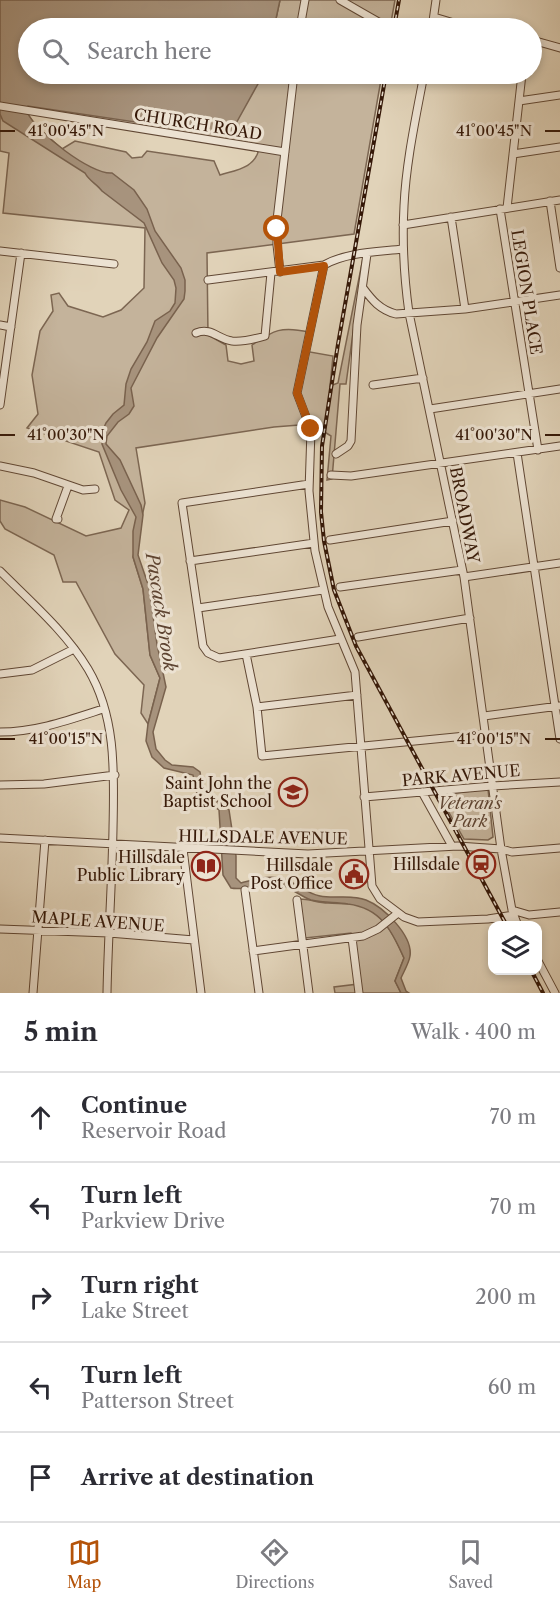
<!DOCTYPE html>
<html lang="en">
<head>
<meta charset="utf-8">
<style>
  :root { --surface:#fff; --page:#f2f2f3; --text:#2b2b33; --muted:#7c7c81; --line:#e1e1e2; --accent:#b45309 }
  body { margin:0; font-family:"Libre Caslon Text",serif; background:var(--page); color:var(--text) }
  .controls { position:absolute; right:18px; bottom:18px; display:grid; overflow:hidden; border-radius:12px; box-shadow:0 3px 9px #0003 }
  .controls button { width:54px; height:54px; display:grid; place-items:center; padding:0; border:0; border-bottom:2px solid var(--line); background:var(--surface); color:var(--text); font:30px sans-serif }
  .stop { position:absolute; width:18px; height:18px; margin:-14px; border:4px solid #b45309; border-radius:50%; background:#fff }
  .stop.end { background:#b45309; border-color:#fff; box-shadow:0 2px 6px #0008 }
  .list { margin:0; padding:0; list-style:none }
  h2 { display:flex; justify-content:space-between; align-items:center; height:78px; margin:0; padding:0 24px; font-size:26px }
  h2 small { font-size:20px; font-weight:400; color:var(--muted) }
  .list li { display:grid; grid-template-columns:39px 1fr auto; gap:18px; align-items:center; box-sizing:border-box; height:90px; padding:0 24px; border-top:2px solid var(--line) }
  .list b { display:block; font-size:22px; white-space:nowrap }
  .list p { margin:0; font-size:20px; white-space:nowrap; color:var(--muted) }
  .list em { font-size:20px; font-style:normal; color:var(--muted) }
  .icon { flex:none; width:33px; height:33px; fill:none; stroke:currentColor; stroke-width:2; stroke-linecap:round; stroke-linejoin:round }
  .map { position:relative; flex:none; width:560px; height:993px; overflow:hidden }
  .search { position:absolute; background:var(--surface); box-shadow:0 3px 9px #0003; left:18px; right:18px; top:18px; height:66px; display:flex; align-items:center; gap:15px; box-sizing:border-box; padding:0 21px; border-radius:33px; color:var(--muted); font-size:22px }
  .sheet { height:528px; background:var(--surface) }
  nav { display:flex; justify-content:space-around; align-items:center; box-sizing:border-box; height:84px; border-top:2px solid var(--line); background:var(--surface); font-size:16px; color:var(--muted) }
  nav a { display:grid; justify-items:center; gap:3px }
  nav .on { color:var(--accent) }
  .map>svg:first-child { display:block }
  .green { fill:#c4b39b; stroke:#7c6652; stroke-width:1.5; fill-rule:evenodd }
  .water { fill:#a7937d; stroke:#79624e; stroke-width:1.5 }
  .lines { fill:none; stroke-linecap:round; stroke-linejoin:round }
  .minor-casing { stroke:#604734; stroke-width:9 }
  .minor { stroke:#ece2d2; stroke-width:7 }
  .rail-casing { stroke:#351808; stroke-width:4 }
  .rail { stroke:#ece2d2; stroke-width:1.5; stroke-dasharray:4.5; stroke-linecap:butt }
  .route { stroke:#b45309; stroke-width:8 }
  .ticks { fill:none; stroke:#351808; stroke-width:2 }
  .labels { text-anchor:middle; stroke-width:6; stroke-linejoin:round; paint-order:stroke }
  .street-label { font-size:16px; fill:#351808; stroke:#ece2d2 }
  .poi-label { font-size:16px; fill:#351808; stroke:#ece2d2; text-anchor:end }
  .park-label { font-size:16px; font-style:italic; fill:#604634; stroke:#ece2d2 }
  .water-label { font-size:18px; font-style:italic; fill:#5d4331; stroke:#ece2d2 }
  .ticks-label { font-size:15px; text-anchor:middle; fill:#351808; stroke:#ece2d2; stroke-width:6; stroke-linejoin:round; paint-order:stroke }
</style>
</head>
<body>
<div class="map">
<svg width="560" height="993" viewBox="0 0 560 993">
  <rect width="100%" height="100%" fill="#e1d3b9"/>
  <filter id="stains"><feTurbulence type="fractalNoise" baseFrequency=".00333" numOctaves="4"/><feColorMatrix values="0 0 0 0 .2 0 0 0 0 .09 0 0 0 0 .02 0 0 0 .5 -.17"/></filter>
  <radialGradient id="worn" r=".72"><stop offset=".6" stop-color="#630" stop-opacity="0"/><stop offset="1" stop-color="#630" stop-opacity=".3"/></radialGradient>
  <!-- green -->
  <path class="green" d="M 280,0 L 395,0 L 390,28 L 274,28 Z
    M 259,74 L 382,74 L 354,234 L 207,253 L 208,335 L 226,345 L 228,361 L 241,364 L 254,361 L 252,345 C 274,330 281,326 309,332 L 304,351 L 333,356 L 330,386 L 338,383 L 364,253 L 346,384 L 340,384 L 332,479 L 327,480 L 331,436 L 312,424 L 274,427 L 136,448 L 145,503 L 133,557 L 143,589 L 150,655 L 160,678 L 148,724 L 141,713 L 144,685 L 115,654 L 76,582 L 63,582 L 54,555 L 5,529 L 0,521 L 0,500 L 25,507 L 86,536 L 121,528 L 129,510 L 115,500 L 99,452 L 27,428 L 38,414 L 32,375 L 40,331 L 53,311 L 51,295 L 59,293 L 68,306 L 103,317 L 121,310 L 144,288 L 145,228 L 3,213 L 9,153 L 0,151 L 0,101 L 259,83 ZM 27,113 L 259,148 C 256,168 236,170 220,175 L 214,161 L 147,151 L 142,157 L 132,158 L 126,152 L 75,141 L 62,149 L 36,126 Z
    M 488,789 L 493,837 L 488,840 L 464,839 L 439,795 Z
    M 300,899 C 310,899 318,903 328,903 C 341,904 358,902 369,909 C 388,921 396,940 404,958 L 395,981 L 401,993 L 335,993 L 334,987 L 358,984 L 351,933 L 305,938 Z"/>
  <!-- water -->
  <path class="water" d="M 0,0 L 280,0 L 274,28 L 28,28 L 28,74 L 259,74 L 259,82 L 229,136 L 28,106 L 27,112 C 36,132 91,175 112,173 L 134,190 L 147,209 L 155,231 L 181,268 L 185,280 L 185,291 L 184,299 L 157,338 L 131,388 L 134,406 L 129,414 L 118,422 L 107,436 L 106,444 L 120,460 L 141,505 L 143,515 L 138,555 L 149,587 L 157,644 L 166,687 L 153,732 L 156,749 L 165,760 L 172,765 L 193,767 L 200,772 L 203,790 L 229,810 L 236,856 L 236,878 L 241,883 C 257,879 271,874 287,880 C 298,885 308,894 320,896 C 335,899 351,894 366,900 C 384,907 413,936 410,956 C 409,963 404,971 401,978 L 406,991 L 409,993 L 401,993 L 395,981 L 404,958 C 392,931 381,908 348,904 C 335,902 324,903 311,900 C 300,896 289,886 277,884 C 262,882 246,891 231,888 L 223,875 L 219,810 L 197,794 L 193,775 L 164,768 L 152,757 L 146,741 L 148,724 L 160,678 L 150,655 L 143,589 L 133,557 L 133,531 L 136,517 L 121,490 L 102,444 L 102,432 L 106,423 L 113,414 L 124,405 L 126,384 L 131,369 L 147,342 L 155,321 L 170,311 L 175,303 L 176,288 L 174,280 L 162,263 L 144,223 L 102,191 C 97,184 89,181 85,173 L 3,121 L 0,114 Z"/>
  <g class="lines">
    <!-- minor casing -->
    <g class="minor-casing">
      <path id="minor" d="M 340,0 L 389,28
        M 434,17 L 454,23
        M 300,28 L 305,0
        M 432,28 L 436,0
        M 491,28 L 492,28
        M 532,40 L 560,48
        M 424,74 C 416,117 406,162 404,206 C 402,242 404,277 409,313 L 464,577 L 501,849 L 512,910 L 518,926
        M 519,101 L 560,95
        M 0,106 L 285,152
        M 513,154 L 560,147
        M 550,201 L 560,268
        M 507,208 L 522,74
        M 500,209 L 538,450
        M 451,217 L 465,309
        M 403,225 L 560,200
        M 0,251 L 114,264
        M 324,265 L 297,393 L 311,430 L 309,491 L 315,551 L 328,607 L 355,672 L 372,886 L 380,899 L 404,917 L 418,922 L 488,919 L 514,915
        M 280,272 L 277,245 L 277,220 L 294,74
        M 208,280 L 324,265 C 347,252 377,252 403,249
        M 363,288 C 372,300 380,310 396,314 L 465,309 L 560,295
        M 0,325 L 11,327
        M 196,333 C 211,327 218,339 232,341 C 243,342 255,339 265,336 L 271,273
        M 373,385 L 423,378
        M 0,405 L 21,253
        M 430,409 L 560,389
        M 517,453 L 560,739
        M 336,454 L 348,446 L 351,441 L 357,325 L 367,254
        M 0,466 L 34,473 L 83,490 L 95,489
        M 331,475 L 351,476 L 560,446
        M 309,484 L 182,503 L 203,646 L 208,653 L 219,658 L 340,639
        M 58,519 L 56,519 L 68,486
        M 330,540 L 453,521
        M 190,561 L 314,543
        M 0,571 C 30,601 66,632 88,669 C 117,718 114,775 113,829 C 112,884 108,938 107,993
        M 464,577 L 560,563
        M 340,587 L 462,570
        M 198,608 L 323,590
        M 358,637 L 470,618
        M 246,654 L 257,707 L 262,756 L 486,734
        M 0,674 L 32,670 L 74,649
        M 257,707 L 357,695
        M 484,716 L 559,706
        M 0,732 C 36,732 69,720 103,709
        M 0,785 L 44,784 L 115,775
        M 422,792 L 452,846
        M 364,797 L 492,786 L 560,782
        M 0,838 L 308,854 L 458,846 L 501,849 L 512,852 L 560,848
        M 183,849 L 201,993
        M 245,890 L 259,993
        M 297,900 L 309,993
        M 512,910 L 529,915 L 560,912
        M 497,919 L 507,920 L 516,926
        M 0,929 L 109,933 L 194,940
        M 352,938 L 359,993
        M 253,951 L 363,936 L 378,929 L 398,913
        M 538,961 L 555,993
        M 33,993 L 45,840"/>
    </g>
    <!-- minor -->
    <use href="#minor" class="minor"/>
    <!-- rail casing -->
    <g class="rail-casing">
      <path id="rail" d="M 394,28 L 399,0
        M 386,74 L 338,344 L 322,446 L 321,512 L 324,541 L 334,590 L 356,646 L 507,926
        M 531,970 L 543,993"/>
    </g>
    <!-- rail -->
    <use href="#rail" class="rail"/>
  </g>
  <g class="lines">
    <!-- route -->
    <path class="route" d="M 277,229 L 280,272 L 324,266 L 297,393 L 311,429"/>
  </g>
  <!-- ticks -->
  <path class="ticks" d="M 0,131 L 15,131M 545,131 L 560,131M 0,435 L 15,435M 545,435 L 560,435M 0,739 L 15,739M 545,739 L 560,739"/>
  <!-- icons -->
  <defs>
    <g id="school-ring" transform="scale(1.5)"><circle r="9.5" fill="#ece2d2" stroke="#8f2418" stroke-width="1.5"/><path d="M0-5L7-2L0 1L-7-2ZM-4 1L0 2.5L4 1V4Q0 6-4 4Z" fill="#8f2418"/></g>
    <g id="station-ring" transform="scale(1.5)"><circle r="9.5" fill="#ece2d2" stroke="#8f2418" stroke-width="1.5"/><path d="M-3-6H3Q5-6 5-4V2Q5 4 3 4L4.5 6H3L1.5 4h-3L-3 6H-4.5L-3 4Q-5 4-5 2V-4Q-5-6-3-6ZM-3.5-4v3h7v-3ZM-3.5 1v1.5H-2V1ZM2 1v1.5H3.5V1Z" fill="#8f2418"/></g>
    <g id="library-ring" transform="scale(1.5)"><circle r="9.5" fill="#ece2d2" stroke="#8f2418" stroke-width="1.5"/><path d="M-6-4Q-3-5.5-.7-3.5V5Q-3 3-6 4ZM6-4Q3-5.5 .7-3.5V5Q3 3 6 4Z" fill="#8f2418"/></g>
    <g id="civic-ring" transform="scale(1.5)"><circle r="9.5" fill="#ece2d2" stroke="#8f2418" stroke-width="1.5"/><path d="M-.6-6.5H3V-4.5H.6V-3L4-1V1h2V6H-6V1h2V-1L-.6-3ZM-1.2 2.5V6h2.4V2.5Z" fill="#8f2418"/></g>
  </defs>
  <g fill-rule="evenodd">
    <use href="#school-ring" x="293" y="792"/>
    <use href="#station-ring" x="481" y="864"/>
    <use href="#library-ring" x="206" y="866"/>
    <use href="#civic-ring" x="354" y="874"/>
  </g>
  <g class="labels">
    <!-- street labels -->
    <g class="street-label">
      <text transform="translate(198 124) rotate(9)" y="6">CHURCH ROAD</text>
      <text transform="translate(527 292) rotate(81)" y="6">LEGION PLACE</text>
      <text transform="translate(465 515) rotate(79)" y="6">BROADWAY</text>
      <text transform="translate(461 775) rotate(-5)" y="6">PARK AVENUE</text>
      <text transform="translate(263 837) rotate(1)" y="6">HILLSDALE AVENUE</text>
      <text transform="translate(98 921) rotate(4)" y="6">MAPLE AVENUE</text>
    </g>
    <!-- poi labels -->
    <g class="poi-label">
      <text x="272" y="789">Saint John the<tspan x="272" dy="18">Baptist School</tspan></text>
      <text x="185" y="863">Hillsdale<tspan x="185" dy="18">Public Library</tspan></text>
      <text x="460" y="870">Hillsdale</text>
      <text x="333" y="871">Hillsdale<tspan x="333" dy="18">Post Office</tspan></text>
    </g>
    <!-- park labels -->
    <g class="park-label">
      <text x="470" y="809">Veteran's<tspan x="470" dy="18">Park</tspan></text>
    </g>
    <!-- water labels -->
    <g class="water-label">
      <text transform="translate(161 612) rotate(81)" y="6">Pascack Brook</text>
    </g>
  </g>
  <g class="ticks-label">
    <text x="66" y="136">41°00'45"N</text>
    <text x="494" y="136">41°00'45"N</text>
    <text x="66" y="440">41°00'30"N</text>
    <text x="494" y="440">41°00'30"N</text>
    <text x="66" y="744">41°00'15"N</text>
    <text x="494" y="744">41°00'15"N</text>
  </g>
  <rect width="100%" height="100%" filter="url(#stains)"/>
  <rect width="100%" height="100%" fill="url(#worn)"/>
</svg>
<div class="controls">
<button><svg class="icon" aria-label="layers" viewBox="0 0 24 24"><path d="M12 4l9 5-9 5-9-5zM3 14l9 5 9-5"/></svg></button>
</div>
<div class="stop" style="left:277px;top:229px"></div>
<div class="stop end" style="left:311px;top:429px"></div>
<div class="search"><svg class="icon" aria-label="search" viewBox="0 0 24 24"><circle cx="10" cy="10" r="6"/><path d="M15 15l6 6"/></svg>Search here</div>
</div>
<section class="sheet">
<h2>5 min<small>Walk · 400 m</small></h2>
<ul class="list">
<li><svg class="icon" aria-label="ahead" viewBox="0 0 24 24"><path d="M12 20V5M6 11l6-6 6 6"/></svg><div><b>Continue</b><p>Reservoir Road</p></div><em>70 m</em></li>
<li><svg class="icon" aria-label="left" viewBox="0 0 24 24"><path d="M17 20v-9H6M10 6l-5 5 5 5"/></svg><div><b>Turn left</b><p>Parkview Drive</p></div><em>70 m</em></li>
<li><svg class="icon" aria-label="right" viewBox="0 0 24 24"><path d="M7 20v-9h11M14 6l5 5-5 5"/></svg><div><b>Turn right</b><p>Lake Street</p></div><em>200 m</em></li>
<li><svg class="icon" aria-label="left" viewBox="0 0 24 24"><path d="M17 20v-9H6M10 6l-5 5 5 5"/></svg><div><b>Turn left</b><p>Patterson Street</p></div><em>60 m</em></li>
<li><svg class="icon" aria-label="arrive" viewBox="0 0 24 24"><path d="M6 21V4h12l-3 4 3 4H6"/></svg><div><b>Arrive at destination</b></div></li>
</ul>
</section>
<nav>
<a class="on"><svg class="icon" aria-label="map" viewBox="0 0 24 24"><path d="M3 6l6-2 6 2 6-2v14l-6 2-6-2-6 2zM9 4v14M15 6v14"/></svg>Map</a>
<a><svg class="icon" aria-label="directions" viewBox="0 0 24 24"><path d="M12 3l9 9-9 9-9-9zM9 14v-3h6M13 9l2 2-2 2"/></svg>Directions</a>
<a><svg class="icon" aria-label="saved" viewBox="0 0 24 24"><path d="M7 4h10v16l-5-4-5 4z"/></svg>Saved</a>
</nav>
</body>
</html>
